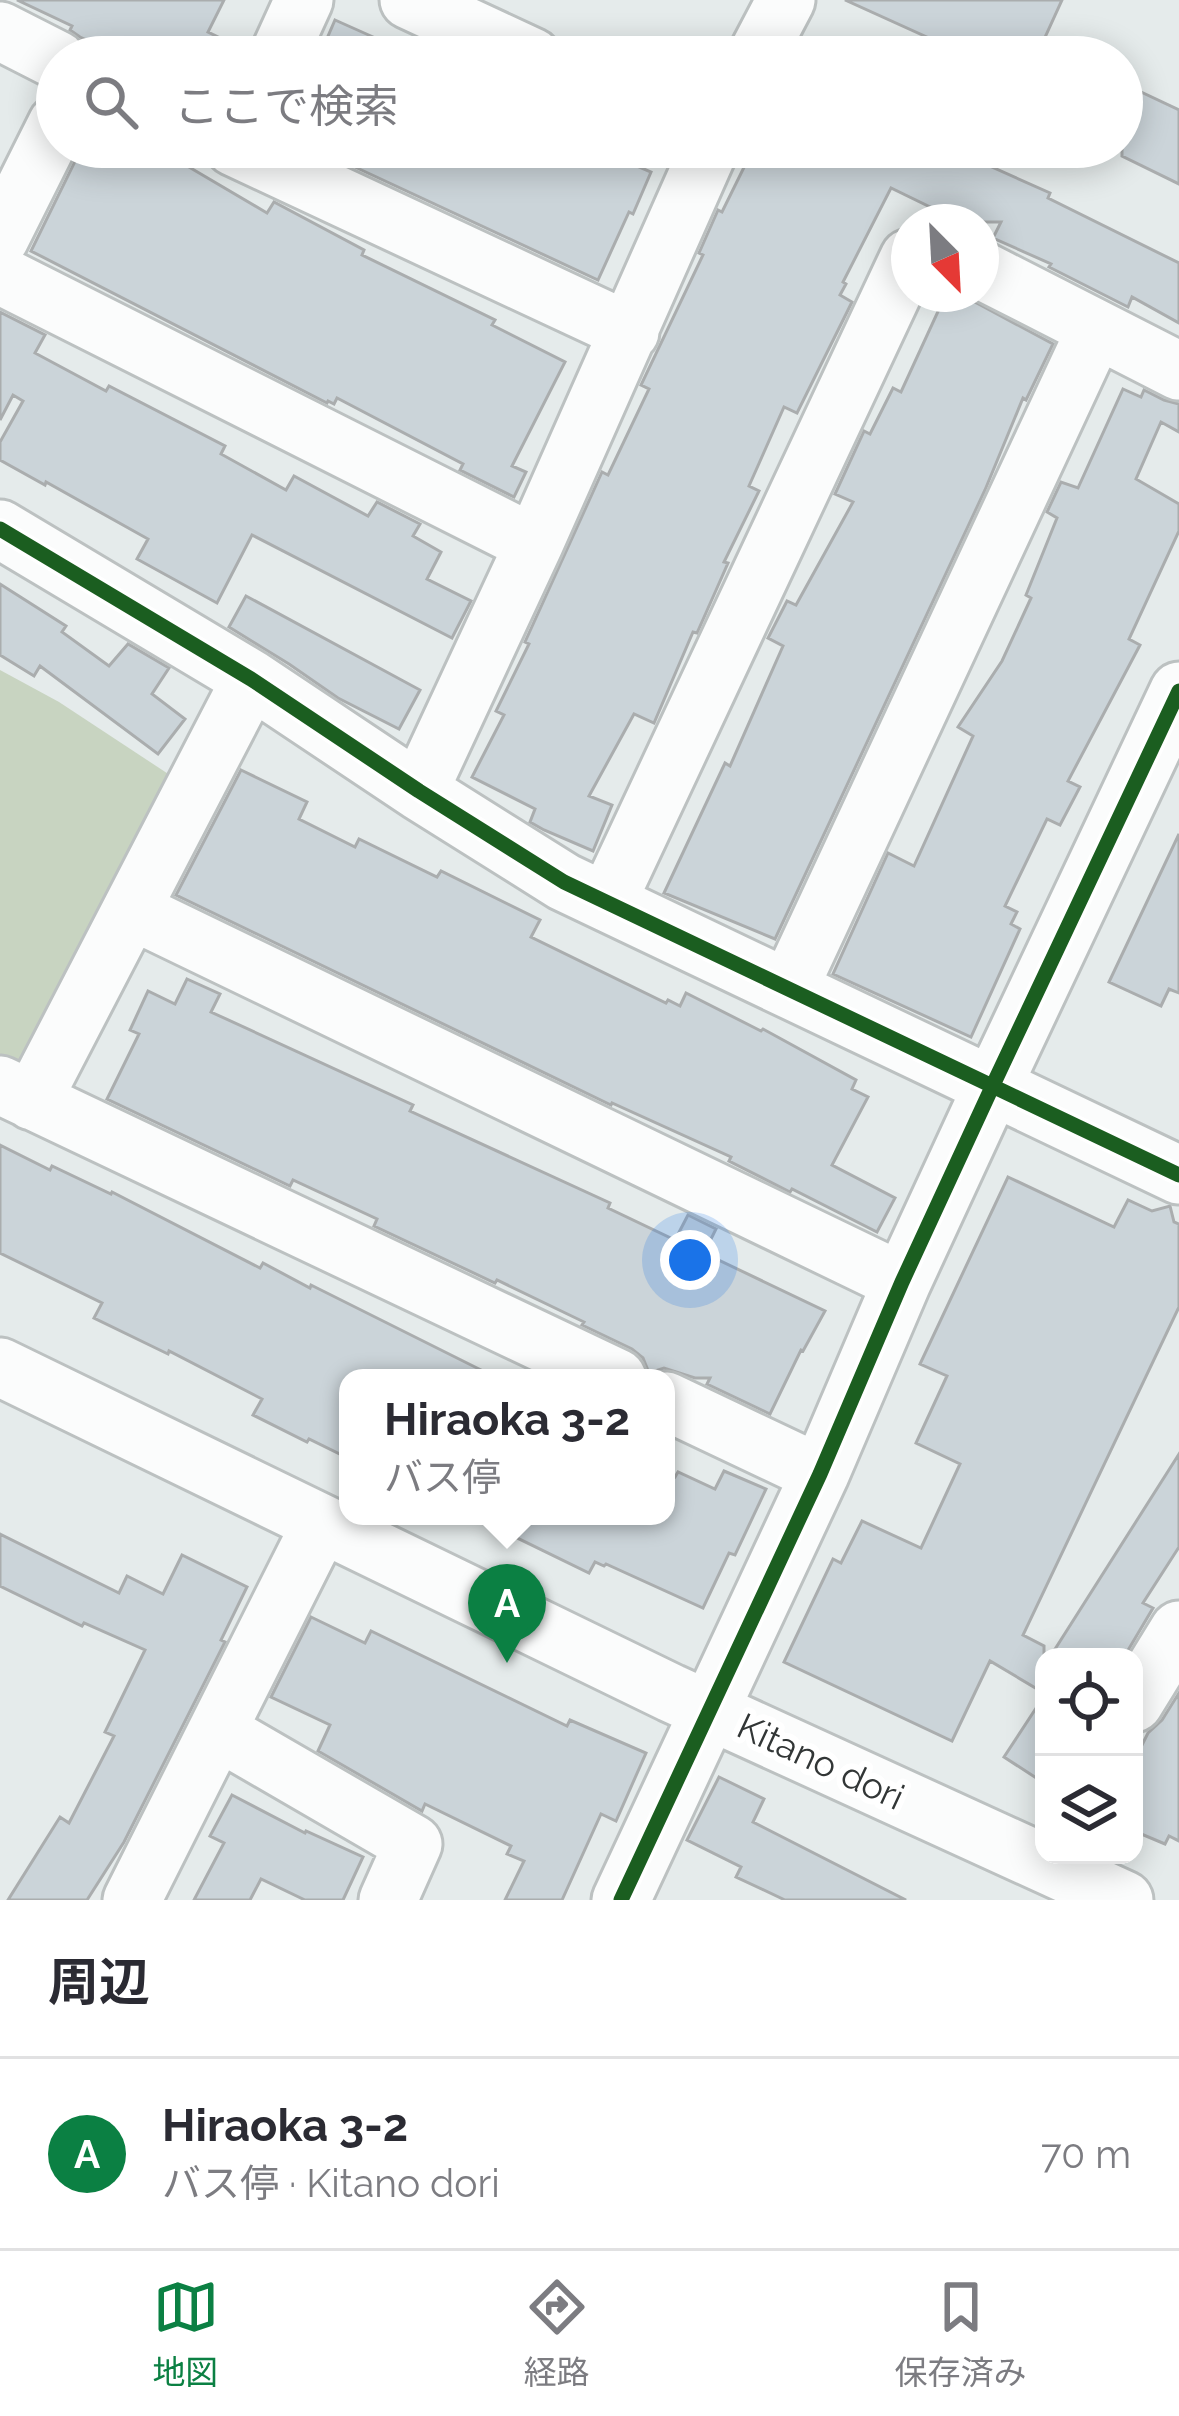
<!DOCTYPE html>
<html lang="ja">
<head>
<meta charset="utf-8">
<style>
  :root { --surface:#fff; --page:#f7f7f7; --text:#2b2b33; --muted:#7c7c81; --line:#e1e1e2; --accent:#0b8043 }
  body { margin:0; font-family:Raleway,"Noto Sans JP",sans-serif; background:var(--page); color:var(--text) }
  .controls { position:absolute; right:36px; bottom:36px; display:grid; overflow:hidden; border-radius:24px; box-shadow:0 6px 30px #0003 }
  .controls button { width:108px; height:108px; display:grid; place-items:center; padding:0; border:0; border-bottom:3px solid var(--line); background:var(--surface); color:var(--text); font:60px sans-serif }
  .compass { position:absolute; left:891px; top:204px; width:108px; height:108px; border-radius:50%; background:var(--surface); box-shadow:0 6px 30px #0003; rotate:156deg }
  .you { position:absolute; left:690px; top:1260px; width:42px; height:42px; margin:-30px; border:9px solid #fff; border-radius:50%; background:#1a73e8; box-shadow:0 0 0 18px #1a73e833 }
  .badge { display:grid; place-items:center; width:78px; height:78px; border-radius:50%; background:var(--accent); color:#fff; font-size:39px; font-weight:700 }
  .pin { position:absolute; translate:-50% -99px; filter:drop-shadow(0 3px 6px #0008) }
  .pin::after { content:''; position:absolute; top:63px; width:42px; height:36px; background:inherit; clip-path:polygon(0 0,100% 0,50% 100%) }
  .popup { position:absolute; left:339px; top:1369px; width:336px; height:156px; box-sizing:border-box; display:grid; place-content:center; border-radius:24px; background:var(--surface); filter:drop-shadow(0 3px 9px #0005); font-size:39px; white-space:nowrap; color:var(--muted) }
  .popup b { font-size:45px; color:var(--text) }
  .popup::after { content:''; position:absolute; left:50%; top:100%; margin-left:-24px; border:24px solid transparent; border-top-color:var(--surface) }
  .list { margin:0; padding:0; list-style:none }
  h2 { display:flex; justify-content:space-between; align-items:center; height:156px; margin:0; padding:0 48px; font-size:51px }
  h2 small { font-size:39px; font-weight:400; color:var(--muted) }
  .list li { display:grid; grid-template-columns:78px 1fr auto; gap:36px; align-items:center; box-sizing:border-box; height:192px; padding:0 48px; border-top:3px solid var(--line) }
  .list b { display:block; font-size:45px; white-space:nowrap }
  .list p { margin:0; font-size:39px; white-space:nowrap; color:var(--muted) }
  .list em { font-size:39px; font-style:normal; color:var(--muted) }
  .icon { flex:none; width:66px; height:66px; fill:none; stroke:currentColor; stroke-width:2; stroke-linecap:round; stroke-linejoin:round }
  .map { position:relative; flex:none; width:1179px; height:1900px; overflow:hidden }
  .search { position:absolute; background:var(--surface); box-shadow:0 6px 30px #0003; left:36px; right:36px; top:36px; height:132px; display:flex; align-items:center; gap:30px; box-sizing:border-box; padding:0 42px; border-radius:66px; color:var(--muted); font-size:45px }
  .sheet { height:348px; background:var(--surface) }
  nav { display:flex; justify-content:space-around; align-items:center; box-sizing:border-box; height:168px; border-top:3px solid var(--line); background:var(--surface); font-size:33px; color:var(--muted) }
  nav a { display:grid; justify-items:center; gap:6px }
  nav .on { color:var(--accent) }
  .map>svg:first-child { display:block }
  .green { fill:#c8d4c1 }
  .building { fill:#cbd4d9; stroke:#aaadae; stroke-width:3 }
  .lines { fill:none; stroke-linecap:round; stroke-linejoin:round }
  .minor-casing { stroke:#bcc1c1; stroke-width:63 }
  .minor { stroke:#fbfcfc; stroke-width:57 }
  .cycleway-casing { stroke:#fff; stroke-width:22 }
  .cycleway { stroke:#1b5e20; stroke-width:15 }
  .labels { text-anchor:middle; stroke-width:12; stroke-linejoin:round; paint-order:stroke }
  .street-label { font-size:36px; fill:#323636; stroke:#fff }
</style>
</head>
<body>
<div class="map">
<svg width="1179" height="1900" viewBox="0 0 1179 1900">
  <rect width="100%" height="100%" fill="#e5ebeb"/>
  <!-- green -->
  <path class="green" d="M 0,670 L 59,702 L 185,785 L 43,1051 L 14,1064 L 0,1061 Z"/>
  <!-- building -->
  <path class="building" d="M 17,0 L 224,0 L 208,32 L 247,51 L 246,57 L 124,57 L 80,37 L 70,30 L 72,26 Z
    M 845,0 L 1062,0 L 1036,57 L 971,57 Z
    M 335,20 L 418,57 L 319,57 Z
    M 1122,83 L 1179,110 L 1179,184 L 1122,156 Z
    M 82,147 L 130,147 L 167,166 L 172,157 L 267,213 L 274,202 L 364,250 L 362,255 L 495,320 L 492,325 L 565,362 L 512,466 L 526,472 L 514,497 L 460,470 L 463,464 L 337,398 L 334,404 L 328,401 L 327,403 L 31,251 Z
    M 312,147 L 593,147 L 651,172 L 633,214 L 629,212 L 598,280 Z
    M 754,147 L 947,147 L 1050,193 L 1048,198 L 1179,263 L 1179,323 L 1132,297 L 1128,307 L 1049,267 L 1051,264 L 993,238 L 1001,222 L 961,222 L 891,188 L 843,282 L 846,284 L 840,295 L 852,302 L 797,413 L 784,407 L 749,486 L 759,491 L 724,562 L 728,563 L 713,597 L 697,633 L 693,632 L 654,723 L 634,714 L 589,796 L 612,805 L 593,851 L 544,830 L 530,822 L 535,809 L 472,777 L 504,715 L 496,711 L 529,644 L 525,642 L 602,472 L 608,475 L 649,389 L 641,385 L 703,255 L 699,253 L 718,210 L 722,212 Z
    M 946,294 L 960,294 L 1053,344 L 1026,400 L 1023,398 L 985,490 L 775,939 L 664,893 L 725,763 L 730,766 L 783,646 L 768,638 L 787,601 L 796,605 L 853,502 L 835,494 L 864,431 L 870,434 L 893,388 L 901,392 Z
    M 0,312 L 45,335 L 35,353 L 106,391 L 109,386 L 225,446 L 221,454 L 286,490 L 294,476 L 368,516 L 377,502 L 420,524 L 413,536 L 441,552 L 427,579 L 471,601 L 452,638 L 252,535 L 217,603 L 137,559 L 148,539 L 46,482 L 45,485 L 0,460 L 0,442 L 23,401 L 13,395 L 0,420 Z
    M 1123,389 L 1141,397 L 1144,390 L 1164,400 L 1179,404 L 1179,432 L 1161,422 L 1136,479 L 1179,504 L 1179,531 L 1129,639 L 1140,645 L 1068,781 L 1080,787 L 1060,825 L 1047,819 L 1005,906 L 1017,912 L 1011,924 L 1020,929 L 971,1037 L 833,974 L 888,853 L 914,866 L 973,736 L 958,727 L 1002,661 L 1031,598 L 1026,595 L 1057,518 L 1047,512 L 1061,482 L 1078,488 Z
    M 0,584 L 66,626 L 62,632 L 109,666 L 128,644 L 169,668 L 152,694 L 185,719 L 158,754 L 40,666 L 34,676 L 0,655 Z
    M 246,596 L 420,690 L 399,729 L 338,698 L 289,664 L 229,627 Z
    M 241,770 L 307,802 L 299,819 L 355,847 L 359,839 L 437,877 L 441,871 L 540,920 L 531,937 L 666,1003 L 668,1000 L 680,1006 L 686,993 L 761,1031 L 763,1029 L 856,1080 L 852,1089 L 868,1097 L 832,1165 L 895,1198 L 877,1232 L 792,1189 L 790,1192 L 729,1161 L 731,1157 L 612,1103 L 611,1105 L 176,895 Z
    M 1179,834 L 1179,993 L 1169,989 L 1161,1006 L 1109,982 Z
    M 187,979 L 220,994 L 211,1012 L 413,1105 L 410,1111 L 610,1203 L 608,1208 L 675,1240 L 688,1215 L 716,1229 L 704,1253 L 825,1311 L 803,1351 L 801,1350 L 770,1414 L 707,1384 L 710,1378 L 695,1378 L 664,1368 L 649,1373 L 643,1358 L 632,1349 L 582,1325 L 584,1322 L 497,1280 L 495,1283 L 374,1226 L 377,1219 L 293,1180 L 290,1186 L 107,1099 L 139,1034 L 130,1030 L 148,991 L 175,1004 Z
    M 0,1145 L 50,1170 L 52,1166 L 111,1194 L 112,1192 L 260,1268 L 263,1263 L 310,1288 L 311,1285 L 497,1378 L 348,1378 L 348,1458 L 309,1439 L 307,1442 L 253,1415 L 262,1399 L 169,1351 L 168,1354 L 94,1318 L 102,1303 L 0,1253 Z
    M 1008,1177 L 1114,1227 L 1128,1200 L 1152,1211 L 1170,1206 L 1174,1222 L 1179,1224 L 1179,1307 L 1023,1635 L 1044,1646 L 1044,1693 L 990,1661 L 952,1741 L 784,1662 L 833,1559 L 841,1563 L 862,1521 L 921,1548 L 960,1464 L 916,1443 L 947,1376 L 920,1364 Z
    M 1179,1454 L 1179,1547 L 1143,1603 L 1153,1608 L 1124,1657 L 1050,1657 Z
    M 724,1471 L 766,1489 L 735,1555 L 729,1553 L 703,1608 L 606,1564 L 604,1566 L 595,1562 L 589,1573 L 472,1516 L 666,1516 L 666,1473 L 675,1477 L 678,1472 L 715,1489 Z
    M 0,1534 L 119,1593 L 127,1576 L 163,1594 L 182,1555 L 247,1587 L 221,1640 L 225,1642 L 124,1842 L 87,1900 L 8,1900 L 60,1817 L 69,1823 L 114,1736 L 105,1732 L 145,1650 L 84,1623 L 82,1626 L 0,1586 Z
    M 311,1617 L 365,1643 L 371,1631 L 567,1726 L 570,1720 L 646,1753 L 616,1821 L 601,1814 L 562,1900 L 505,1900 L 524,1861 L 507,1854 L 511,1846 L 425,1804 L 422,1811 L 318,1751 L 330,1725 L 271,1697 Z
    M 1179,1693 L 1179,1841 L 1169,1836 L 1165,1844 L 1134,1831 L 1134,1761 L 1148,1733 L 1162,1720 Z
    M 1044,1696 L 1044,1783 L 1004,1757 Z
    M 719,1777 L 764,1799 L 753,1822 L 906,1900 L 785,1900 L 736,1877 L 741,1867 L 687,1840 Z
    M 232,1795 L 305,1833 L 306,1831 L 363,1857 L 343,1900 L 305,1900 L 261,1879 L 250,1900 L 194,1900 L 224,1843 L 210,1836 Z"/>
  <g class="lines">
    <!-- minor casing -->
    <g class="minor-casing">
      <path id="minor" d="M 409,0 L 532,57
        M 0,31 L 57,60
        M 278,57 L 304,0
        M 756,57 L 786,0
        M 234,147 L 630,332
        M 0,238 L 57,124
        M 981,270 L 1179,371
        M 0,275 L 534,544
        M 0,529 L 251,679 L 419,791 L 564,882 L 1179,1175
        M 419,791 L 534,544 L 710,147
        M 607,902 L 909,258
        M 133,911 L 902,1282
        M 789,988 L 1096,329
        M 0,1085 L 617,1378
        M 32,1101 L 251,679
        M 0,1367 L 671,1693 L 1124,1900
        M 666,1401 L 820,1474
        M 1134,1703 L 1179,1630
        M 218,1731 L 413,1844 L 388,1900
        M 132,1900 L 321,1524
        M 621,1900 L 820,1474 L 902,1282 L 993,1085 L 1179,691"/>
    </g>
    <!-- minor -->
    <use href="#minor" class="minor"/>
    <!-- cycleway casing -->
    <g class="cycleway-casing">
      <path id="cycleway" d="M 0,529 L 251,679 L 419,791 L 564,882 L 1179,1175
        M 621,1900 L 820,1474 L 902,1282 L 993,1085 L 1179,691"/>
    </g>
    <!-- cycleway -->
    <use href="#cycleway" class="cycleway"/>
  </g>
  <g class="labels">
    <!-- street labels -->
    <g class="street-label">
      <text transform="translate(821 1761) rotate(25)" y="13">Kitano dori</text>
    </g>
  </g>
</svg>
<div class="controls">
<button><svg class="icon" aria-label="locate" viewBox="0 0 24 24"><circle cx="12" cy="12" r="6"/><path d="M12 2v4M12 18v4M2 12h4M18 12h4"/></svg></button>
<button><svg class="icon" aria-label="layers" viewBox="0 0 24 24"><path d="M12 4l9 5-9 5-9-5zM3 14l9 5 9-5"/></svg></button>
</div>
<svg class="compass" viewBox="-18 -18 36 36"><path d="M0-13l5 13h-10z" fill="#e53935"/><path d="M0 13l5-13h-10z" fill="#7c7c81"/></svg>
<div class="you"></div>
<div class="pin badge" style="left:507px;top:1663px">A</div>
<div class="popup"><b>Hiraoka 3-2</b>バス停</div>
<div class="search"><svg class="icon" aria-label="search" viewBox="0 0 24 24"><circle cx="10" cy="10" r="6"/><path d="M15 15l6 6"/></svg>ここで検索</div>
</div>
<section class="sheet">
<h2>周辺<small></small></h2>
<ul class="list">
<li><span class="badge">A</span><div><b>Hiraoka 3-2</b><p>バス停 · Kitano dori</p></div><em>70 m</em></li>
</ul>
</section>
<nav>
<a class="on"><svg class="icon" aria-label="map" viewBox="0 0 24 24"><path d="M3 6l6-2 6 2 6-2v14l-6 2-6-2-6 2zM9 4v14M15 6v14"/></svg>地図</a>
<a><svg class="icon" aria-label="directions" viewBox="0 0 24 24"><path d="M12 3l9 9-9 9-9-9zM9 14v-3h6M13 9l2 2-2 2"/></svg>経路</a>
<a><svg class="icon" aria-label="saved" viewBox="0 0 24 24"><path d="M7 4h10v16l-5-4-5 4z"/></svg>保存済み</a>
</nav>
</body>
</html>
